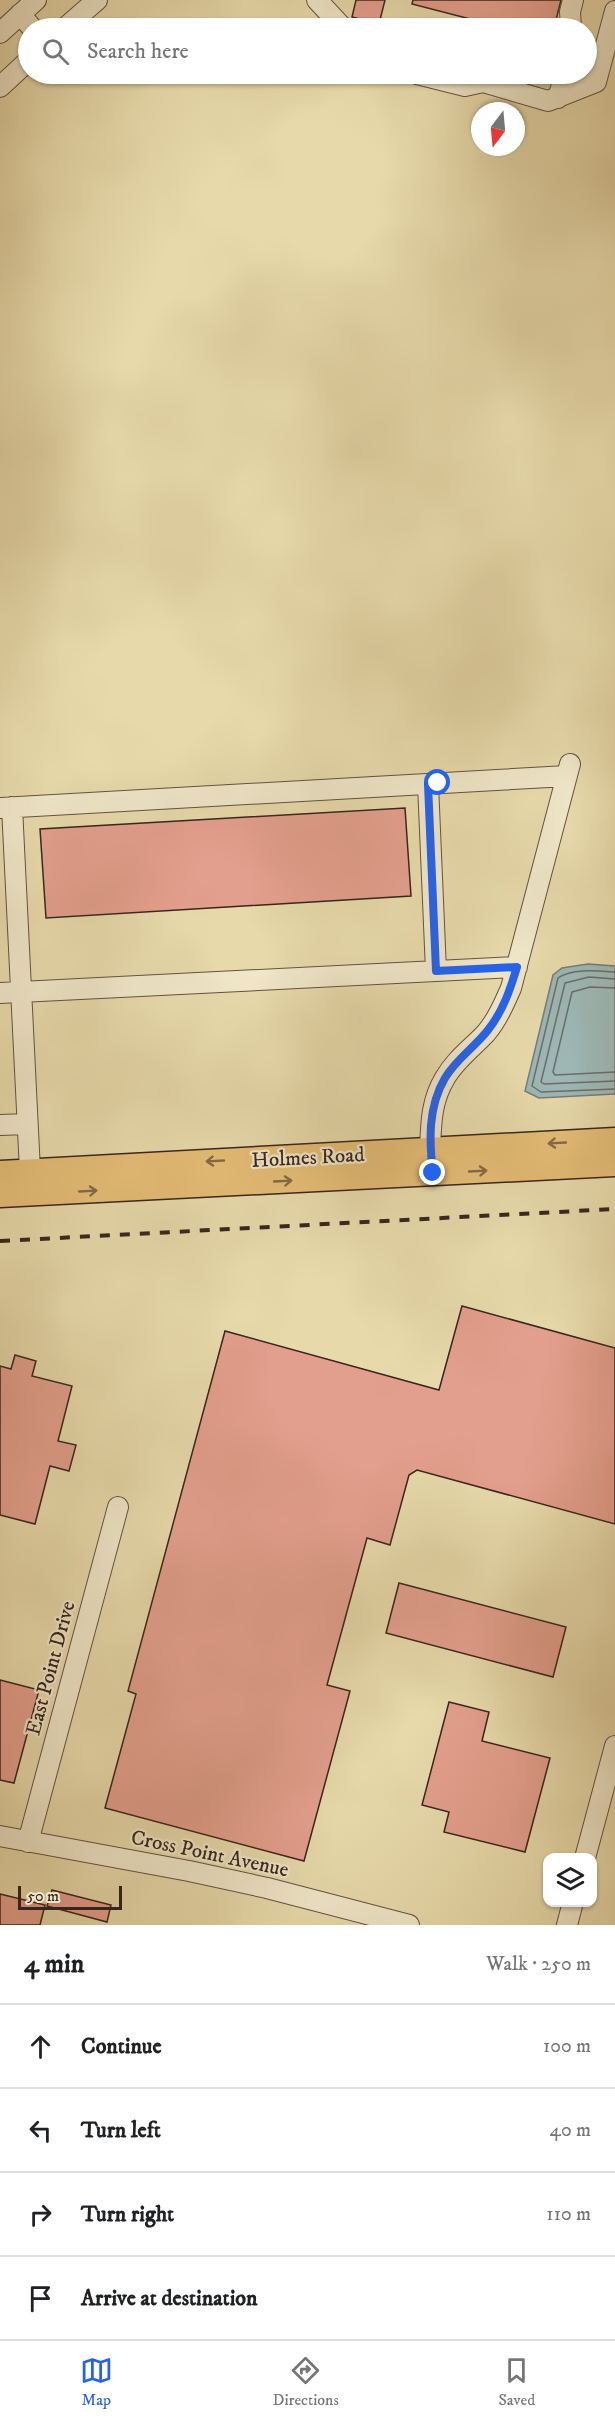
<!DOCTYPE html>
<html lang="en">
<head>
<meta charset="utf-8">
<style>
  :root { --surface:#fff; --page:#f6f6f6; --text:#202124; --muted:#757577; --line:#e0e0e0; --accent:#2563eb }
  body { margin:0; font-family:"IM FELL DW Pica",serif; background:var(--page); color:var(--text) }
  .controls { position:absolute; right:18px; bottom:18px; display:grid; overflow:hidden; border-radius:12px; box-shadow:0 2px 4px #0004 }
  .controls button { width:54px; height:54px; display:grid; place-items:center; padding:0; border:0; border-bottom:2px solid var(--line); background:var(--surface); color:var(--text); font:30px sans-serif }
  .compass { position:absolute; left:471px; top:102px; width:54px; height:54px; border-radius:50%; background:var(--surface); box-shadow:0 2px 4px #0004; rotate:196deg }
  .scale { position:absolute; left:18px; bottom:15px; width:104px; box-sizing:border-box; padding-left:6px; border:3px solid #38251e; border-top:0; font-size:16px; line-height:21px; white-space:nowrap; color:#38251e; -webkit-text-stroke:4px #efe6c8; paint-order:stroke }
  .stop { position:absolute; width:18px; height:18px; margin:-14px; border:4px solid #2563eb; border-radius:50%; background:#fff }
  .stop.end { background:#2563eb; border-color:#fff; box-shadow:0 2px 6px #0008 }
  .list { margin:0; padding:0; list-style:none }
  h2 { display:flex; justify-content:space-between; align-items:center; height:78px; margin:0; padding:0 24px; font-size:26px }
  h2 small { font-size:20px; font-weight:400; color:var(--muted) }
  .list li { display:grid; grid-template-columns:39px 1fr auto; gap:18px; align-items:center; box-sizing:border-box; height:84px; padding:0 24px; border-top:2px solid var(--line) }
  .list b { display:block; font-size:22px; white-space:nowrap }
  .list em { font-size:20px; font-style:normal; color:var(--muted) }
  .icon { flex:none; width:33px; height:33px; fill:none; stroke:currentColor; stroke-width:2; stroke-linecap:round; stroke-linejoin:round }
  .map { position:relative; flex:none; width:615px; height:1925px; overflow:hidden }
  .search { position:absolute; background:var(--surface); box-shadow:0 2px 4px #0004; left:18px; right:18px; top:18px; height:66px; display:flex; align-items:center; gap:15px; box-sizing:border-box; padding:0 21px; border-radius:33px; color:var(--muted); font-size:22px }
  .sheet { height:414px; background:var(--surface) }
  nav { display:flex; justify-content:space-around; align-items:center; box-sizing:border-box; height:84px; border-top:2px solid var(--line); background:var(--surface); font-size:16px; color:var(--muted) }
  nav a { display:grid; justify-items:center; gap:3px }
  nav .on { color:var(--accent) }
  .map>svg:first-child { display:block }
  .water { fill:#9db7b5; stroke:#757d79; stroke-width:1.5 }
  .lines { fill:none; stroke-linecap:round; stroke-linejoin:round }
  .shore { stroke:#6a6e6a; stroke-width:1.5 }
  .building { fill:#e39f8d; stroke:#38251e; stroke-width:1.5 }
  .minor-casing { stroke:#645241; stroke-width:22 }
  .major-casing { stroke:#38251e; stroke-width:27 }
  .minor { stroke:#efe6c8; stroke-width:20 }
  .major { stroke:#e4bc75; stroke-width:24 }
  .rail { stroke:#38251e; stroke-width:4; stroke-dasharray:10 10; stroke-linecap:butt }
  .oneway { stroke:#856945 }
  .route { stroke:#2563eb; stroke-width:8 }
  .labels { text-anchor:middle; stroke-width:4.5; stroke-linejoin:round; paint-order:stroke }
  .street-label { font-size:21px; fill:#38251e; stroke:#efe6c8 }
</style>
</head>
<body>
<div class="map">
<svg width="615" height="1925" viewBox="0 0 615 1925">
  <rect width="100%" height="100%" fill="#e7d9aa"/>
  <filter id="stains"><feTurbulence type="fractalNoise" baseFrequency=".00333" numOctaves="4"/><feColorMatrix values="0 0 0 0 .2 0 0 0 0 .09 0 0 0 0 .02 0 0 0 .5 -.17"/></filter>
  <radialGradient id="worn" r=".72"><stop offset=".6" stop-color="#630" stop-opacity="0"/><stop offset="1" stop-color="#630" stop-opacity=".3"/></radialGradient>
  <!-- water -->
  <path class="water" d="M 588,964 L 615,966 L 615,1094 L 539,1098 L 525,1091 L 553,975 L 562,968 Z"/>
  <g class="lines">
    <!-- shore -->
    <path class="shore" d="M 615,972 C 598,971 573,968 558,978 L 532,1086 L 541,1092 L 615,1089
      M 615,979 L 589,977 L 565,983 L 541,1082 L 544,1084 L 615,1081
      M 615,988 L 590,987 L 572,992 L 553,1072 L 555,1075 L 615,1072"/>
  </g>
  <!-- building -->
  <path class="building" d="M 356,0 L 385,0 L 379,24 L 352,17 Z
    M 413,0 L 561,0 L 554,28 L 505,28 L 412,4 Z
    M 405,808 L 411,896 L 46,918 L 40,829 Z
    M 462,1306 L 615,1348 L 615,1524 L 417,1470 L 409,1475 L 390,1545 L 367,1538 L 327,1685 L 350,1691 L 304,1861 L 105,1808 L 136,1694 L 128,1691 L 225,1331 L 439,1390 Z
    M 15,1355 L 36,1361 L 32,1376 L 72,1386 L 58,1441 L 76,1445 L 69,1471 L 50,1466 L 35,1524 L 0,1515 L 0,1366 L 11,1369 Z
    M 399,1583 L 566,1627 L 553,1677 L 386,1633 Z
    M 0,1680 L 39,1690 L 14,1783 L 0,1780 Z
    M 449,1702 L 489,1712 L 482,1741 L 550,1758 L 525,1852 L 444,1832 L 449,1812 L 422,1805 Z
    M 52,1890 L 111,1905 L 107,1922 L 47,1906 Z
    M 0,1894 L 45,1905 L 40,1925 L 0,1925 Z"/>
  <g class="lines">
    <!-- minor casing -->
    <g class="minor-casing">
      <path id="minor" d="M 317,0 L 343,28
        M 20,14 L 32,28
        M 65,28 L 97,0
        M 571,28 L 570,12 L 573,0
        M 0,33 L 36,0
        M 417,74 L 465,86 L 483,82 L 548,101 L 596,82 L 615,11
        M 0,87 L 28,61
        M 558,98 L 565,74
        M 428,784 L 436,971
        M 12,807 L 30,1171
        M 0,808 L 567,776
        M 0,993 L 517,967
        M 0,1125 L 27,1124
        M 430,1150 C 431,1124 431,1101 445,1078 C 455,1060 472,1048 486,1033 C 497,1020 504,1004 511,988 L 570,764
        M 0,1836 L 189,1871 L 267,1888 L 409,1925
        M 28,1842 L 118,1507
        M 585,1858 L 615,1746
        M 567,1925 L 573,1902"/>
    </g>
    <!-- major casing -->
    <g class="major-casing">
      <path id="major" d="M 0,1173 L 615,1140
        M 0,1195 L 615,1164"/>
    </g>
    <!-- minor -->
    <use href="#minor" class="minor"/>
    <!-- major -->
    <use href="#major" class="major"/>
    <!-- rail -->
    <path class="rail" d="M 0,1241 L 615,1209"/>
  </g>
  <!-- one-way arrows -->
  <defs><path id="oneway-shaft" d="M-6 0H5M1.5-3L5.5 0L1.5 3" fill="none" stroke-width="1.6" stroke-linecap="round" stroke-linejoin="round" transform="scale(1.5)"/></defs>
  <g class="oneway">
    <use href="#oneway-shaft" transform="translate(557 1143) rotate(177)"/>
    <use href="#oneway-shaft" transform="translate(215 1161) rotate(177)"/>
    <use href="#oneway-shaft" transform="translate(478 1171) rotate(-3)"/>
    <use href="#oneway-shaft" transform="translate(283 1181) rotate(-3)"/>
    <use href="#oneway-shaft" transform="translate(88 1191) rotate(-3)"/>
  </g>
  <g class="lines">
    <!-- route -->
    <path class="route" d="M 433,1173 C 429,1140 428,1107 445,1078 C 456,1059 475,1047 488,1030 C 503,1011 510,990 517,967 L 436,971 L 428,784 L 438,783"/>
  </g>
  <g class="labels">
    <!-- street labels -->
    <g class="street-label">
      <text transform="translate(308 1157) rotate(-3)" y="7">Holmes Road</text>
      <text transform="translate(50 1668) rotate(-75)" y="7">East Point Drive</text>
      <text transform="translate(210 1853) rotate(12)" y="7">Cross Point Avenue</text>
    </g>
  </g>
  <rect width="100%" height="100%" filter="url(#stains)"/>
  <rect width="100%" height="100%" fill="url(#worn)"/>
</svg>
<div class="controls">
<button><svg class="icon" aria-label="layers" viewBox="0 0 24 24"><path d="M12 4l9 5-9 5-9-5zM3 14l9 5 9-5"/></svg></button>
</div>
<svg class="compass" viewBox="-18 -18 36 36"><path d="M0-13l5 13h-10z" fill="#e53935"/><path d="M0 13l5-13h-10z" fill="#757577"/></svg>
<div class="scale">50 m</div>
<div class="stop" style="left:438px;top:783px"></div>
<div class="stop end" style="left:433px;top:1173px"></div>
<div class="search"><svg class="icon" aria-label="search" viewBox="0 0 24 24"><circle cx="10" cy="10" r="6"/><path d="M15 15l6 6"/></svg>Search here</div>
</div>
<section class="sheet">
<h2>4 min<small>Walk · 250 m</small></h2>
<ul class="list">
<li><svg class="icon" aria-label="ahead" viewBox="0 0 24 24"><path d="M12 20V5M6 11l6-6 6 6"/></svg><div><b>Continue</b></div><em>100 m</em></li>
<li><svg class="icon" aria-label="left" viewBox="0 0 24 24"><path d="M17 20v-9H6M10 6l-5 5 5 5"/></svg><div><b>Turn left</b></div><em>40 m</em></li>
<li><svg class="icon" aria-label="right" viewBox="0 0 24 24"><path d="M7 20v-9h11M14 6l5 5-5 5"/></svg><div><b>Turn right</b></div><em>110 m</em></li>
<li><svg class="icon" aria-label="arrive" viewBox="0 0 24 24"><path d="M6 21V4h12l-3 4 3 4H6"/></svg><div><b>Arrive at destination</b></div></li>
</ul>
</section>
<nav>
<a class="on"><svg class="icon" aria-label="map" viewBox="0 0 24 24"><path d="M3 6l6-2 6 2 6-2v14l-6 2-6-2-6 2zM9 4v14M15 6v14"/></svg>Map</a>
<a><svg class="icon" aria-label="directions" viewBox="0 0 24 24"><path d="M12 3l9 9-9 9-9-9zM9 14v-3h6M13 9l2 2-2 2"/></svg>Directions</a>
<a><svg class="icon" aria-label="saved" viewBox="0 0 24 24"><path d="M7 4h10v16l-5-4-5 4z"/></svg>Saved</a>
</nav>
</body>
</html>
